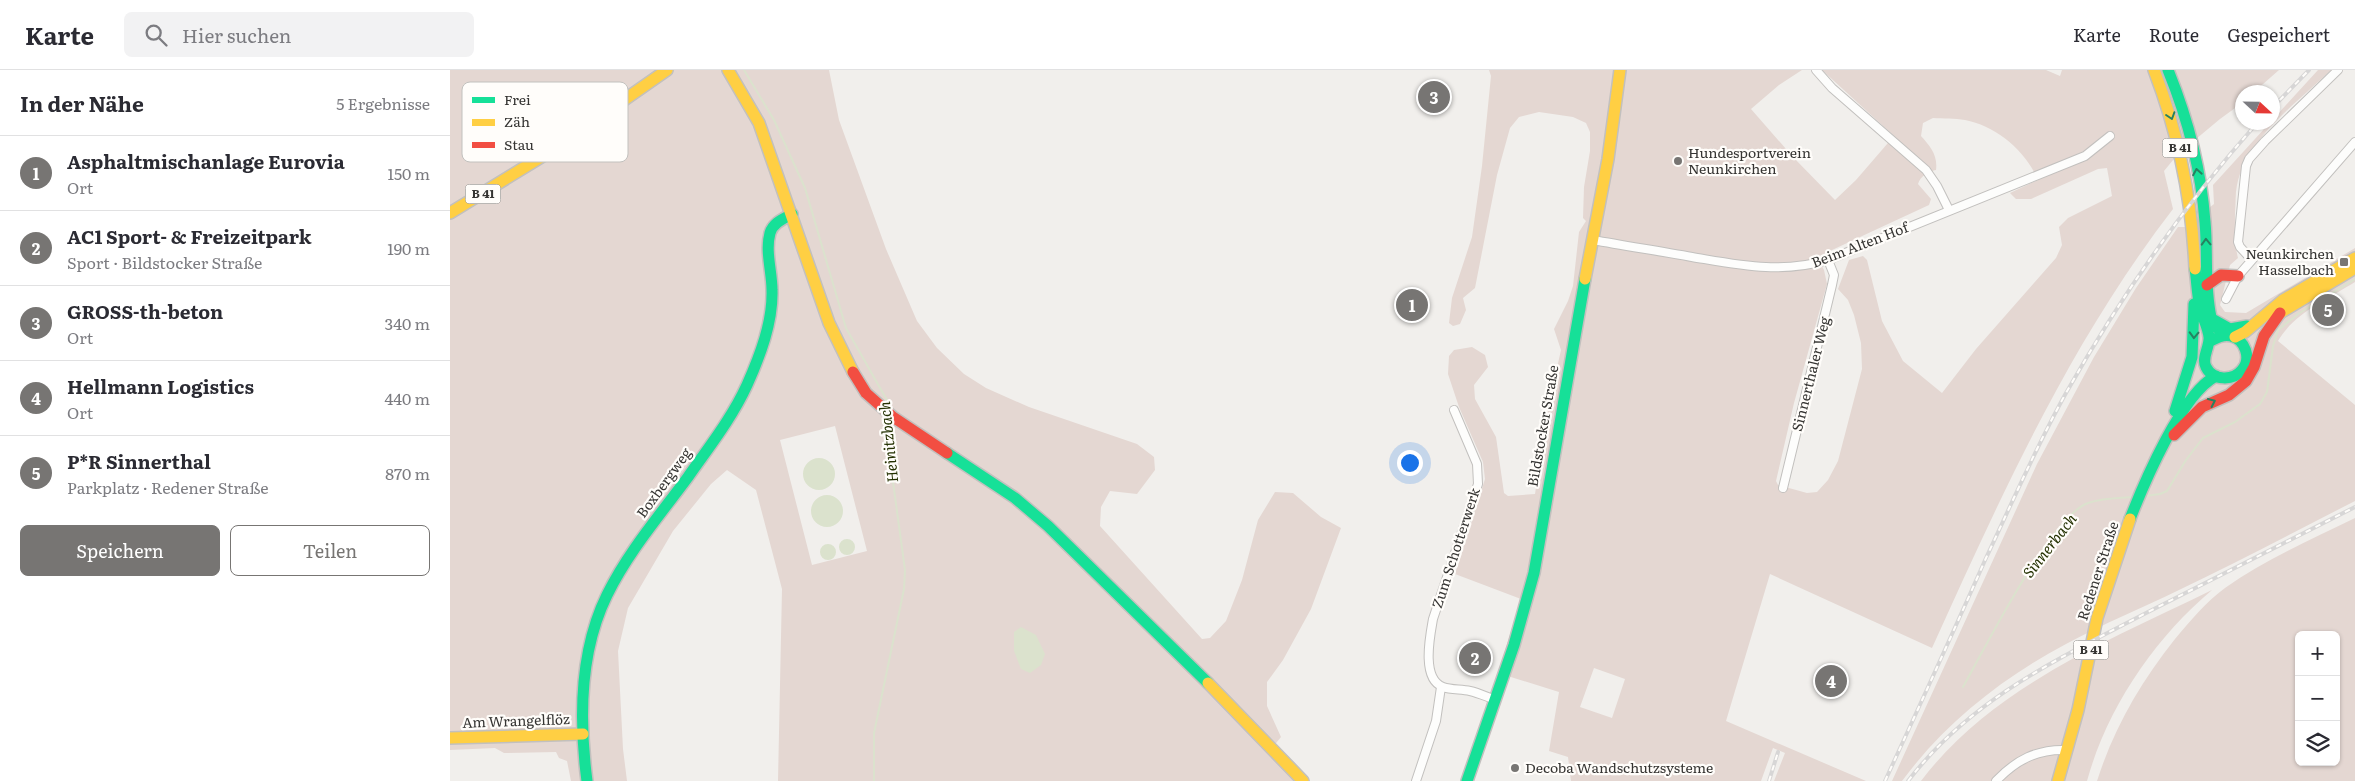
<!DOCTYPE html>
<html lang="de">
<head>
<meta charset="utf-8">
<style>
  :root { --surface:#fff; --page:#f2f2f3; --text:#2b2b33; --muted:#7c7c81; --line:#e1e1e2; --accent:#777573 }
  body { margin:0; font-family:Literata,serif; background:var(--page); color:var(--text) }
  .controls { position:absolute; right:15px; bottom:15px; display:grid; overflow:hidden; border-radius:8px; box-shadow:0 1px 4px #0004 }
  .controls button { width:45px; height:45px; display:grid; place-items:center; padding:0; border:0; border-bottom:1px solid var(--line); background:var(--surface); color:var(--text); font:25px sans-serif }
  .compass { position:absolute; left:1785px; top:15px; width:45px; height:45px; border-radius:50%; background:var(--surface); box-shadow:0 1px 4px #0004; rotate:112deg }
  .you { position:absolute; left:959px; top:392px; width:18px; height:18px; margin:-12px; border:4px solid #fff; border-radius:50%; background:#1a73e8; box-shadow:0 0 0 8px #1a73e833 }
  .badge { display:grid; place-items:center; width:32px; height:32px; border-radius:50%; background:var(--accent); color:#fff; font-size:16px; font-weight:700 }
  .pin { position:absolute; translate:-50% -50%; border:2px solid #fff; box-shadow:0 1px 5px #0006 }
  .list { margin:0; padding:0; list-style:none }
  h2 { display:flex; justify-content:space-between; align-items:center; height:65px; margin:0; padding:0 20px; font-size:21px }
  h2 small { font-size:16px; font-weight:400; color:var(--muted) }
  .list li { display:grid; grid-template-columns:32px 1fr auto; gap:15px; align-items:center; box-sizing:border-box; height:75px; padding:0 20px; border-top:1px solid var(--line) }
  .list b { display:block; font-size:19px; white-space:nowrap }
  .list p { margin:0; font-size:16px; white-space:nowrap; color:var(--muted) }
  .list em { font-size:16px; font-style:normal; color:var(--muted) }
  .actions { display:flex; gap:10px; padding:15px 20px }
  .actions a { flex:1; padding:11px 0; border:1px solid var(--accent); border-radius:8px; text-align:center; font-size:18px; color:var(--accent) }
  .actions .main { background:var(--accent); color:#fff }
  .icon { flex:none; width:28px; height:28px; fill:none; stroke:currentColor; stroke-width:2; stroke-linecap:round; stroke-linejoin:round }
  .map { position:relative; flex:none; width:1905px; height:711px; overflow:hidden }
  header { display:flex; align-items:center; gap:30px; box-sizing:border-box; height:70px; padding:0 25px; background:var(--surface); border-bottom:1px solid var(--line) }
  header strong { font-size:24px }
  nav { display:flex; gap:28px; margin-inline-start:auto; font-size:18px }
  .search { width:350px; height:45px; background:var(--page); display:flex; align-items:center; gap:12px; box-sizing:border-box; padding:0 18px; border-radius:8px; color:var(--muted); font-size:19px }
  main { display:flex }
  aside { flex:1; background:var(--surface) }
  .map>svg:first-child { display:block }
  .green { fill:#e4d7d2; fill-rule:evenodd }
  .water { fill:#dbe2cd }
  .lines { fill:none; stroke-linecap:round; stroke-linejoin:round }
  .stream { stroke:#dbe2cd; stroke-width:2 }
  .street-casing { stroke:#c2c0be; stroke-width:10 }
  .fast-casing { stroke:#c2c0be; stroke-width:14 }
  .slow-casing { stroke:#c2c0be; stroke-width:14 }
  .jam-casing { stroke:#c2c0be; stroke-width:14 }
  .street { stroke:#fdfdfc; stroke-width:8 }
  .fast { stroke:#16e098; stroke-width:11 }
  .slow { stroke:#ffcf43; stroke-width:11 }
  .jam { stroke:#f24e42; stroke-width:11 }
  .rail-casing { stroke:#d7d6d6; stroke-width:4 }
  .rail { stroke:#fffdfa; stroke-width:2; stroke-dasharray:5.5; stroke-linecap:butt }
  .oneway { stroke:#278160 }
  .poi-dot { fill:#777573; stroke:#fffdfa; stroke-width:2 }
  .labels { text-anchor:middle; stroke-width:4.5; stroke-linejoin:round; paint-order:stroke }
  .shield { fill:#fffdfa; stroke:#72706e; stroke-width:1 }
  .shield-label { font-size:12px; font-weight:bold; fill:#353432 }
  .poi-label { font-size:14px; fill:#353432; stroke:#fffdfa; text-anchor:start }
  .street-label { font-size:14px; fill:#353432; stroke:#fffdfa }
  .water-label { font-size:15px; font-style:italic; fill:#233001; stroke:#fffdfa }
  .key { fill:#fffdfa; stroke:#c2c1be; stroke-width:1 }
  .key-label { font-size:14px; fill:#353432 }
</style>
</head>
<body>
<header>
<strong>Karte</strong>
<div class="search"><svg class="icon" aria-label="search" viewBox="0 0 24 24"><circle cx="10" cy="10" r="6"/><path d="M15 15l6 6"/></svg>Hier suchen</div>
<nav><a>Karte</a><a>Route</a><a>Gespeichert</a></nav>
</header>
<main>
<aside>
<h2>In der Nähe<small>5 Ergebnisse</small></h2>
<ul class="list">
<li><span class="badge">1</span><div><b>Asphaltmischanlage Eurovia</b><p>Ort</p></div><em>150 m</em></li>
<li><span class="badge">2</span><div><b>AC1 Sport- &amp; Freizeitpark</b><p>Sport · Bildstocker Straße</p></div><em>190 m</em></li>
<li><span class="badge">3</span><div><b>GROSS-th-beton</b><p>Ort</p></div><em>340 m</em></li>
<li><span class="badge">4</span><div><b>Hellmann Logistics</b><p>Ort</p></div><em>440 m</em></li>
<li><span class="badge">5</span><div><b>P*R Sinnerthal</b><p>Parkplatz · Redener Straße</p></div><em>870 m</em></li>
</ul>
<div class="actions"><a class="main">Speichern</a><a>Teilen</a></div>
</aside>
<div class="map">
<svg width="1905" height="711" viewBox="0 0 1905 711">
  <rect width="100%" height="100%" fill="#f1efec"/>
  <!-- green -->
  <path class="green" d="M 0,0 L 379,0 L 389,50 L 436,179 L 467,251 L 487,278 L 514,304 L 536,318 L 579,337 L 687,374 L 704,387 L 705,400 L 687,424 L 660,421 L 651,437 L 650,456 L 752,569 L 760,568 L 776,551 L 792,510 L 808,450 L 825,422 L 843,423 L 871,447 L 891,458 L 861,539 L 833,590 L 817,612 L 817,636 L 831,667 L 818,683 L 844,711 L 328,711 L 332,519 L 306,420 L 277,400 L 261,414 L 223,461 L 178,538 L 168,581 L 173,679 L 177,711 L 121,711 L 117,691 L 109,688 L 106,682 L 54,683 L 45,678 L 0,680 ZM 385,356 L 417,481 L 362,495 L 330,370 Z
    M 1039,0 L 1352,0 L 1329,15 L 1301,39 L 1343,87 L 1385,130 L 1406,110 L 1444,66 L 1372,0 L 1596,0 L 1610,6 L 1612,0 L 1829,0 L 1804,22 L 1792,22 L 1792,33 L 1770,49 L 1728,84 L 1714,101 L 1723,139 C 1619,274 1552,424 1482,578 L 1320,504 L 1276,651 L 1416,711 L 1324,711 L 1335,683 L 1323,678 L 1311,711 L 1121,711 L 1118,687 L 1099,681 L 1109,622 L 1048,603 L 1071,529 L 1005,504 L 1035,409 L 1033,392 L 1009,337 L 998,304 L 999,286 L 1004,280 L 1022,277 L 1035,285 L 1038,297 L 1024,315 L 1025,329 L 1046,367 L 1054,423 L 1058,426 L 1085,424 L 1098,338 L 1111,280 L 1104,259 L 1118,231 L 1123,216 L 1129,162 L 1136,151 L 1133,148 L 1134,117 L 1140,81 L 1140,62 L 1136,53 L 1123,47 L 1089,42 L 1069,47 L 1060,58 L 1047,105 L 1025,218 L 1013,228 L 1016,240 L 1010,254 L 1003,256 L 999,253 L 1002,228 L 1022,167 L 1032,96 L 1041,6 ZM 1483,48 C 1493,49 1505,48 1515,50 C 1546,56 1576,81 1588,110 L 1560,123 L 1566,129 L 1581,129 L 1648,99 L 1657,98 L 1662,126 L 1618,148 L 1609,157 L 1612,175 L 1606,188 L 1526,279 L 1492,323 L 1453,291 L 1432,251 L 1417,190 L 1413,186 L 1399,190 L 1388,219 L 1398,230 L 1404,245 L 1411,273 L 1412,299 L 1388,391 L 1378,410 L 1367,422 L 1357,423 L 1328,415 L 1326,411 L 1344,333 L 1377,214 L 1374,200 L 1367,187 L 1479,135 L 1481,129 L 1468,114 C 1470,106 1480,101 1486,100 C 1488,85 1480,76 1471,66 L 1473,53 ZM 1144,598 L 1175,609 L 1162,648 L 1130,637 Z
    M 1868,0 L 1881,0 C 1848,32 1797,68 1787,115 C 1785,124 1786,133 1785,142 C 1785,158 1784,173 1788,188 L 1780,195 L 1770,235 L 1775,242 L 1796,243 L 1905,178 L 1905,212 C 1878,229 1844,243 1828,271 L 1905,335 L 1905,431 C 1846,461 1788,492 1729,520 C 1692,538 1653,554 1616,574 C 1552,608 1495,653 1452,711 L 1442,711 L 1587,394 L 1644,287 L 1686,218 L 1728,157 L 1735,157 L 1764,134 L 1763,115 Z
    M 1905,448 L 1905,711 L 1647,711 C 1664,658 1690,613 1725,569 C 1740,551 1756,532 1775,518 C 1815,490 1862,469 1905,448 ZM 1849,565 L 1886,565 L 1886,692 L 1849,692 Z
    M 1762,520 C 1704,569 1657,638 1637,711 L 1471,711 C 1543,616 1658,571 1762,520 Z"/>
  <!-- water -->
  <path class="water" d="M353 404a16 16 0 1 1 32 0a16 16 0 1 1-32 0Z
    M361 441a16 16 0 1 1 32 0a16 16 0 1 1-32 0Z
    M389 477a8 8 0 1 1 16 0a8 8 0 1 1-16 0Z
    M370 482a8 8 0 1 1 16 0a8 8 0 1 1-16 0Z
    M 571,557 L 586,565 L 595,584 L 591,595 L 580,603 L 571,599 L 564,581 L 564,562 Z"/>
  <g class="lines">
    <!-- stream -->
    <path class="stream" d="M 294,0 L 324,50 L 355,118 L 396,258 L 438,332 L 437,336
      M 1695,426 L 1710,424 L 1717,421 L 1736,390 L 1753,368 L 1785,352 L 1810,334 L 1817,322 L 1823,276 L 1828,260 L 1848,244 L 1905,209
      M 1513,617 C 1534,580 1601,446 1638,433 C 1652,428 1668,428 1683,427
      M 424,711 L 424,663 L 454,519 L 455,500 L 434,346"/>
    <!-- street casing -->
    <g class="street-casing">
      <path id="street" d="M 1366,0 L 1382,18 L 1476,100 L 1487,116 L 1499,140
        M 1143,170 C 1176,176 1209,181 1242,187 C 1290,195 1330,204 1378,190 L 1635,86 L 1660,66
        M 1802,190 L 1790,177 L 1788,172 L 1796,96 L 1799,89 L 1815,71 L 1888,0
        M 1776,229 L 1788,206 L 1905,72
        M 1004,340 L 1027,394 L 1028,414 L 983,549 C 980,566 971,609 993,617 C 1001,620 1011,619 1020,621 C 1029,623 1037,627 1046,630
        M 1333,418 L 1382,215 L 1384,205 L 1378,190
        M 966,711 L 986,651 L 991,617
        M 1546,711 C 1566,690 1587,679 1616,680"/>
    </g>
    <!-- fast casing -->
    <g class="fast-casing">
      <path id="fast" d="M 1718,0 C 1738,49 1751,99 1755,152 C 1758,184 1754,215 1761,247
        M 1745,199 C 1747,212 1747,225 1750,237 C 1752,247 1758,257 1759,267 C 1760,277 1751,288 1756,297 C 1763,311 1783,311 1792,300 C 1802,289 1795,269 1781,266 C 1773,264 1766,268 1759,272
        M 1761,247 L 1769,260 L 1776,265
        M 1764,250 L 1780,259 L 1797,256
        M 1725,341 L 1742,287 L 1744,234
        M 497,383 L 565,428 L 598,456 L 758,613
        M 1680,449 C 1694,413 1732,323 1766,306
        M 137,711 C 129,650 129,582 157,525 C 178,482 210,445 238,407 C 259,377 282,348 297,315 C 310,286 323,252 322,220 C 322,202 315,181 320,163 C 323,153 333,149 342,144
        M 1017,711 L 1064,575 L 1084,503 L 1135,209"/>
    </g>
    <!-- slow casing -->
    <g class="slow-casing">
      <path id="slow" d="M 278,0 L 309,53 L 379,253 L 403,302
        M 1704,0 C 1729,65 1742,130 1745,199
        M 0,143 L 101,81 L 217,0
        M 1135,209 L 1158,89 L 1170,0
        M 1825,246 L 1905,198
        M 1785,267 L 1795,262 L 1833,230 L 1905,188
        M 758,613 L 853,711
        M 0,668 L 133,664
        M 1608,711 L 1628,640 L 1647,548 L 1680,449"/>
    </g>
    <!-- jam casing -->
    <g class="jam-casing">
      <path id="jam" d="M 1757,215 L 1771,205 L 1788,206
        M 403,302 L 416,323 L 443,347 L 497,383
        M 1724,365 L 1752,337 L 1779,325 L 1796,311 L 1804,297 L 1814,266 L 1830,243"/>
    </g>
    <!-- street -->
    <use href="#street" class="street"/>
    <!-- fast -->
    <use href="#fast" class="fast"/>
    <!-- slow -->
    <use href="#slow" class="slow"/>
    <!-- jam -->
    <use href="#jam" class="jam"/>
    <!-- rail casing -->
    <g class="rail-casing">
      <path id="rail" d="M 1822,38 L 1859,0
        M 1319,711 L 1328,682
        M 1435,711 C 1469,637 1503,563 1536,488 C 1562,433 1586,377 1616,323 C 1671,226 1734,135 1808,52
        M 1458,711 C 1522,628 1608,589 1698,542 C 1767,507 1836,472 1905,437"/>
    </g>
    <!-- rail -->
    <use href="#rail" class="rail"/>
  </g>
  <!-- one-way arrows -->
  <defs><path id="oneway-chevron" d="M-2-3.5L2.5 0L-2 3.5" fill="none" stroke-width="1.6" stroke-linecap="round" stroke-linejoin="round" transform="scale(1.25)"/></defs>
  <g class="oneway">
    <use href="#oneway-chevron" transform="translate(1721 46) rotate(72)"/>
    <use href="#oneway-chevron" transform="translate(1747 102) rotate(-100)"/>
    <use href="#oneway-chevron" transform="translate(1756 172) rotate(-92)"/>
    <use href="#oneway-chevron" transform="translate(1744 265) rotate(92)"/>
    <use href="#oneway-chevron" transform="translate(1762 332) rotate(-25)"/>
  </g>
  <!-- markers -->
  <g class="poi-dot">
    <circle cx="1228" cy="91" r="5"/>
    <rect x="1889" y="187" width="10" height="10" rx="2.5"/>
    <circle cx="1065" cy="698" r="5"/>
  </g>
  <g class="labels">
    <!-- shield labels -->
    <g class="shield">
      <rect x="1712.5" y="68.5" width="35" height="19" rx="4"/>
      <rect x="15.5" y="114.5" width="35" height="19" rx="4"/>
      <rect x="1623.5" y="570.5" width="35" height="19" rx="4"/>
    </g>
    <g class="shield-label">
      <text x="1730" y="82">B 41</text>
      <text x="33" y="128">B 41</text>
      <text x="1641" y="584">B 41</text>
    </g>
    <!-- poi labels -->
    <g class="poi-label">
      <text x="1238" y="88">Hundesportverein<tspan x="1238" dy="16">Neunkirchen</tspan></text>
      <text x="1884" y="189" text-anchor="end">Neunkirchen<tspan x="1884" dy="16">Hasselbach</tspan></text>
      <text x="1075" y="703">Decoba Wandschutzsysteme</text>
    </g>
    <!-- street labels -->
    <g class="street-label">
      <text transform="translate(1410 175) rotate(-21)" y="5">Beim Alten Hof</text>
      <text transform="translate(1361 304) rotate(-76)" y="5">Sinnerthaler Weg</text>
      <text transform="translate(1093 356) rotate(-80)" y="5">Bildstocker Straße</text>
      <text transform="translate(214 413) rotate(-54)" y="5">Boxbergweg</text>
      <text transform="translate(1006 478) rotate(-72)" y="5">Zum Schotterwerk</text>
      <text transform="translate(1648 501) rotate(-72)" y="5">Redener Straße</text>
      <text transform="translate(66 651) rotate(-2)" y="5">Am Wrangelflöz</text>
    </g>
    <!-- water labels -->
    <g class="water-label">
      <text transform="translate(439 372) rotate(-96)" y="5">Heinitzbach</text>
      <text transform="translate(1600 476) rotate(-52)" y="5">Sinnerbach</text>
    </g>
  </g>
  <!-- legend -->
  <rect x="12" y="12" width="166" height="80" rx="8" class="key"/>
  <rect x="22" y="27" width="23" height="6" fill="#16e098"/>
  <rect x="22" y="49" width="23" height="7" fill="#ffcf43"/>
  <rect x="22" y="72" width="23" height="6" fill="#f24e42"/>
  <g class="key-label">
    <text x="54" y="35">Frei</text>
    <text x="54" y="57">Zäh</text>
    <text x="54" y="80">Stau</text>
  </g>
</svg>
<div class="controls">
<button>+</button>
<button>−</button>
<button><svg class="icon" aria-label="layers" viewBox="0 0 24 24"><path d="M12 4l9 5-9 5-9-5zM3 14l9 5 9-5"/></svg></button>
</div>
<svg class="compass" viewBox="-18 -18 36 36"><path d="M0-13l5 13h-10z" fill="#e53935"/><path d="M0 13l5-13h-10z" fill="#7c7c81"/></svg>
<div class="you"></div>
<div class="pin badge" style="left:962px;top:235px">1</div>
<div class="pin badge" style="left:1025px;top:588px">2</div>
<div class="pin badge" style="left:984px;top:27px">3</div>
<div class="pin badge" style="left:1381px;top:611px">4</div>
<div class="pin badge" style="left:1878px;top:240px">5</div>
</div>
</main>
</body>
</html>
